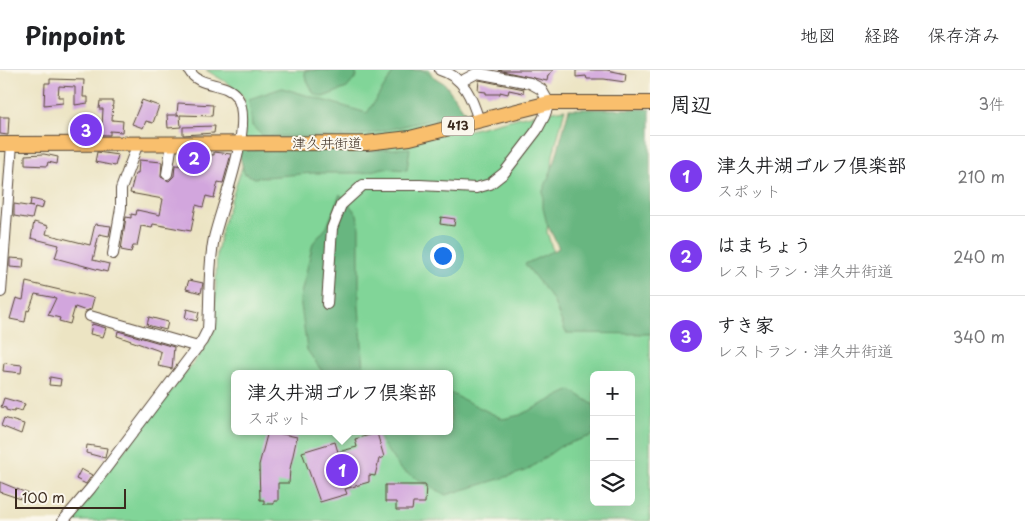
<!DOCTYPE html>
<html lang="ja">
<head>
<meta charset="utf-8">
<style>
  :root { --surface:#fff; --page:#f2f2f2; --text:#202124; --muted:#757577; --line:#e0e0e0; --accent:#7c3aed }
  body { margin:0; font-family:"Playpen Sans","Klee One",sans-serif; background:var(--page); color:var(--text) }
  .controls { position:absolute; right:15px; bottom:15px; display:grid; overflow:hidden; border-radius:8px; box-shadow:0 5px 20px #0002 }
  .controls button { width:45px; height:45px; display:grid; place-items:center; padding:0; border:0; border-bottom:1px solid var(--line); background:var(--surface); color:var(--text); font:25px sans-serif }
  .scale { position:absolute; left:15px; bottom:12px; width:111px; box-sizing:border-box; padding-left:5px; border:2px solid #3b2a1e; border-top:0; font-size:14px; line-height:18px; white-space:nowrap; color:#3b2a1e; -webkit-text-stroke:4px #fbf7ec; paint-order:stroke }
  .you { position:absolute; left:442px; top:185px; width:18px; height:18px; margin:-12px; border:4px solid #fff; border-radius:50%; background:#1a73e8; box-shadow:0 0 0 8px #1a73e833 }
  .badge { display:grid; place-items:center; width:32px; height:32px; border-radius:50%; background:var(--accent); color:#fff; font-size:16px; font-weight:700 }
  .pin { position:absolute; translate:-50% -50%; border:2px solid #fff; box-shadow:0 1px 5px #0006 }
  .popup { position:absolute; left:231px; top:300px; width:222px; height:65px; box-sizing:border-box; display:grid; place-content:center; border-radius:8px; background:var(--surface); filter:drop-shadow(0 1px 4px #0005); font-size:16px; white-space:nowrap; color:var(--muted) }
  .popup b { font-size:19px; color:var(--text) }
  .popup::after { content:''; position:absolute; left:50%; top:100%; margin-left:-10px; border:10px solid transparent; border-top-color:var(--surface) }
  .list { margin:0; padding:0; list-style:none }
  h2 { display:flex; justify-content:space-between; align-items:center; height:65px; margin:0; padding:0 20px; font-size:21px }
  h2 small { font-size:16px; font-weight:400; color:var(--muted) }
  .list li { display:grid; grid-template-columns:32px 1fr auto; gap:15px; align-items:center; box-sizing:border-box; height:80px; padding:0 20px; border-top:1px solid var(--line) }
  .list b { display:block; font-size:19px; white-space:nowrap }
  .list p { margin:0; font-size:16px; white-space:nowrap; color:var(--muted) }
  .list em { font-size:16px; font-style:normal; color:var(--muted) }
  .icon { flex:none; width:28px; height:28px; fill:none; stroke:currentColor; stroke-width:2; stroke-linecap:round; stroke-linejoin:round }
  .map { position:relative; flex:none; width:650px; height:451px; overflow:hidden }
  header { display:flex; align-items:center; gap:30px; box-sizing:border-box; height:70px; padding:0 25px; background:var(--surface); border-bottom:1px solid var(--line) }
  header strong { font-size:24px }
  nav { display:flex; gap:28px; margin-inline-start:auto; font-size:18px }
  main { display:flex }
  aside { flex:1; background:var(--surface) }
  .map>svg:first-child { display:block }
  .green { fill:#81d598; stroke:#5e805b; fill-rule:evenodd }
  .forest { fill:#68b680; stroke:#52704f }
  .building { fill:#d2a6dd }
  .lines { fill:none; stroke-linecap:round; stroke-linejoin:round }
  .minor-casing { stroke:#564637; stroke-width:12 }
  .highway-casing { stroke:#564637; stroke-width:16 }
  .minor { stroke:#fff; stroke-width:10 }
  .highway { stroke:#f9bf6d; stroke-width:14 }
  .labels { text-anchor:middle; stroke-width:4; stroke-linejoin:round; paint-order:stroke }
  .shield { fill:#fbf7ec; stroke:#75685c; stroke-width:1 }
  .shield-label { font-size:12px; font-weight:bold; fill:#3b2a1e }
  .street-label { font-size:14px; fill:#3b2a1e; stroke:#fbf7ec }
</style>
</head>
<body>
<header>
<strong>Pinpoint</strong>
<nav><a>地図</a><a>経路</a><a>保存済み</a></nav>
</header>
<main>
<div class="map">
<svg width="650" height="451" viewBox="0 0 650 451">
  <rect width="100%" height="100%" fill="#fbf7ec"/>
  <filter id="ink" filterUnits="userSpaceOnUse"><feTurbulence type="fractalNoise" baseFrequency=".02" numOctaves="2"/><feDisplacementMap in="SourceGraphic" scale="10" xChannelSelector="R" yChannelSelector="G"/><feConvolveMatrix kernelMatrix="1 2 1 2 8 2 1 2 1" color-interpolation-filters="sRGB"/></filter>
  <filter id="wash" filterUnits="userSpaceOnUse"><feTurbulence type="fractalNoise" baseFrequency=".0096" numOctaves="4" result="noise"/><feDisplacementMap in="SourceGraphic" scale="20" xChannelSelector="R" yChannelSelector="G"/><feGaussianBlur stdDeviation="1.12" result="paint"/><feColorMatrix in="noise" values="0 0 0 0 0 0 0 0 0 0 0 0 0 0 0 0 0 1.4 0 .05"/><feComposite in="paint" operator="in"/></filter>
  <g filter="url(#wash)">
    <rect width="100%" height="100%" fill="#ece4c3"/>
    <!-- green -->
    <path class="green" d="M 206,0 L 429,0 L 466,61 L 525,46 L 565,39 L 553,85 L 547,162 L 565,220 L 650,243 L 650,451 L 68,451 L 204,279 L 214,261 L 217,183 L 223,154 L 245,88 L 244,28 L 229,14 ZM 235,304 L 450,304 L 450,361 L 235,361 ZM 594,305 L 631,305 L 631,432 L 594,432 Z"/>
    <!-- forest -->
    <path class="forest" d="M 305,0 L 354,0 L 357,6 L 347,18 L 323,27 L 314,24 L 305,6 Z
      M 395,0 L 423,0 L 445,14 L 465,42 L 369,64 L 339,67 L 263,66 L 252,56 L 249,29 L 282,18 L 367,43 Z
      M 569,39 L 650,39 L 650,264 L 566,263 L 553,230 L 525,194 L 559,178 L 547,154 L 543,138 L 543,121 L 555,91 Z
      M 314,77 L 362,81 L 410,78 L 407,100 L 383,98 L 363,103 L 312,103 L 255,108 L 244,103 L 238,78 Z
      M 340,124 L 357,144 L 359,155 L 359,237 L 364,299 L 367,304 L 324,304 L 307,280 L 300,228 L 313,173 L 327,157 Z
      M 571,320 L 594,335 L 594,365 L 561,376 L 526,401 L 446,425 L 400,399 L 374,361 L 450,361 L 450,323 L 503,349 L 520,345 Z"/>
    <g id="blocks">
      <!-- building -->
      <path class="building" d="M 498,0 L 554,0 L 548,5 L 547,11 Z
        M 576,0 L 607,0 L 626,4 L 625,12 L 604,9 L 587,9 L 586,6 L 576,7 Z
        M 50,9 L 84,10 L 83,27 L 88,27 L 88,33 L 75,35 L 75,17 L 59,16 L 58,27 L 63,27 L 63,33 L 44,35 L 45,13 L 50,13 Z
        M 479,10 L 524,19 L 523,23 L 509,20 L 508,24 L 500,22 L 500,24 L 486,24 L 486,22 L 478,21 Z
        M 142,30 L 159,36 L 153,53 L 146,51 L 143,58 L 132,54 Z
        M 100,31 L 113,31 L 112,50 L 123,51 L 122,62 L 110,61 L 110,65 L 74,64 L 74,56 L 102,57 L 103,39 L 99,39 Z
        M 178,33 L 213,35 L 212,46 L 180,45 L 181,57 L 168,58 L 167,45 L 179,45 L 177,44 Z
        M 0,47 L 9,47 L 8,65 L 0,64 Z
        M 215,56 L 214,63 L 183,65 L 183,57 Z
        M 97,82 L 118,85 L 115,96 L 95,92 Z
        M 214,82 L 231,84 L 223,113 L 218,112 L 214,128 L 206,126 L 203,137 L 196,135 L 191,161 L 153,154 L 152,158 L 141,156 L 137,176 L 133,176 L 131,182 L 121,180 L 126,147 L 131,148 L 131,144 L 136,145 L 137,140 L 160,145 L 163,129 L 130,123 L 135,104 L 138,104 L 139,90 L 162,92 L 161,107 L 169,111 L 174,106 L 175,95 L 188,96 L 188,83 L 214,85 Z
        M 44,84 L 58,87 L 57,94 L 48,92 L 47,96 L 25,95 L 25,85 Z
        M 31,129 L 44,132 L 42,139 L 35,137 L 32,149 L 14,146 L 14,134 L 33,137 L 30,136 Z
        M 441,147 L 455,149 L 454,156 L 440,154 Z
        M 34,152 L 48,156 L 46,164 L 90,175 L 95,154 L 111,156 L 109,166 L 99,164 L 93,190 L 109,194 L 107,202 L 55,188 L 59,175 L 31,168 Z
        M 10,188 L 24,189 L 23,198 L 10,197 Z
        M 189,210 L 203,213 L 201,223 L 186,219 Z
        M 26,212 L 94,228 L 91,239 L 86,241 L 75,237 L 70,254 L 59,251 L 60,248 L 48,245 L 56,228 L 35,224 L 29,241 L 27,240 L 25,252 L 10,249 L 16,228 L 23,230 Z
        M 187,239 L 199,242 L 197,251 L 185,248 Z
        M 149,247 L 168,252 L 166,260 L 147,255 Z
        M 92,254 L 106,258 L 103,267 L 90,264 Z
        M 118,261 L 174,277 L 172,299 L 158,296 L 161,282 L 157,280 L 117,266 Z
        M 4,293 L 22,295 L 21,303 L 3,301 Z
        M 50,307 L 61,309 L 60,316 L 49,315 Z
        M 4,328 L 25,334 L 22,341 L 15,339 L 14,342 L 6,340 L 6,338 L 1,337 Z
        M 4,348 L 24,354 L 21,364 L 1,356 Z
        M 268,361 L 297,367 L 290,399 L 289,413 L 278,413 L 278,431 L 274,431 L 274,434 L 264,434 L 264,430 L 260,430 L 259,395 Z
        M 377,363 L 384,387 L 379,389 L 375,406 L 369,405 L 369,412 L 345,419 L 347,424 L 320,432 L 302,382 L 335,372 L 338,382 L 357,377 L 355,369 Z
        M 87,375 L 107,378 L 105,388 L 86,383 Z
        M 81,399 L 92,405 L 86,414 L 76,409 Z
        M 0,412 L 29,424 L 27,431 L 0,422 Z
        M 385,415 L 426,415 L 425,433 L 413,433 L 412,440 L 396,440 L 396,432 L 385,432 Z"/>
    </g>
  </g>
  <g filter="url(#ink)">
    <use href="#blocks" fill-opacity="0" stroke="#564637" stroke-width="1"/>
    <g class="lines">
      <!-- minor casing -->
      <g class="minor-casing">
        <path id="minor" d="M 440,0 C 464,7 472,28 479,51
          M 167,104 L 172,73
          M 113,184 L 121,138 L 121,119 L 138,73
          M 1,222 L 12,74
          M 327,234 L 332,158 L 341,135 L 363,115 L 420,115 L 476,118 L 490,114 L 504,103 L 537,60 L 544,47 L 549,33 L 541,19 L 530,13 L 477,3 L 460,12
          M 90,246 L 198,277
          M 63,451 L 91,418 L 202,271 L 208,259 C 210,229 208,197 214,168 C 221,137 255,53 237,27 C 225,10 199,19 189,0"/>
      </g>
      <!-- highway casing -->
      <g class="highway-casing">
        <path id="highway" d="M 0,74 L 366,73 L 410,68 L 549,33 L 650,33"/>
      </g>
      <!-- minor -->
      <use href="#minor" class="minor"/>
      <!-- highway -->
      <use href="#highway" class="highway"/>
    </g>
  </g>
  <g class="labels">
    <!-- shield labels -->
    <rect class="shield" x="442" y="46.5" width="32" height="19" rx="4"/>
    <g class="shield-label">
      <text x="458" y="60">413</text>
    </g>
    <!-- street labels -->
    <g class="street-label">
      <text x="327" y="78">津久井街道</text>
    </g>
  </g>
</svg>
<div class="controls">
<button>+</button>
<button>−</button>
<button><svg class="icon" aria-label="layers" viewBox="0 0 24 24"><path d="M12 4l9 5-9 5-9-5zM3 14l9 5 9-5"/></svg></button>
</div>
<div class="scale">100 m</div>
<div class="you"></div>
<div class="pin badge" style="left:342px;top:400px">1</div>
<div class="popup"><b>津久井湖ゴルフ倶楽部</b>スポット</div>
<div class="pin badge" style="left:194px;top:88px">2</div>
<div class="pin badge" style="left:86px;top:60px">3</div>
</div>
<aside>
<h2>周辺<small>3件</small></h2>
<ul class="list">
<li><span class="badge">1</span><div><b>津久井湖ゴルフ倶楽部</b><p>スポット</p></div><em>210 m</em></li>
<li><span class="badge">2</span><div><b>はまちょう</b><p>レストラン · 津久井街道</p></div><em>240 m</em></li>
<li><span class="badge">3</span><div><b>すき家</b><p>レストラン · 津久井街道</p></div><em>340 m</em></li>
</ul>
</aside>
</main>
</body>
</html>
